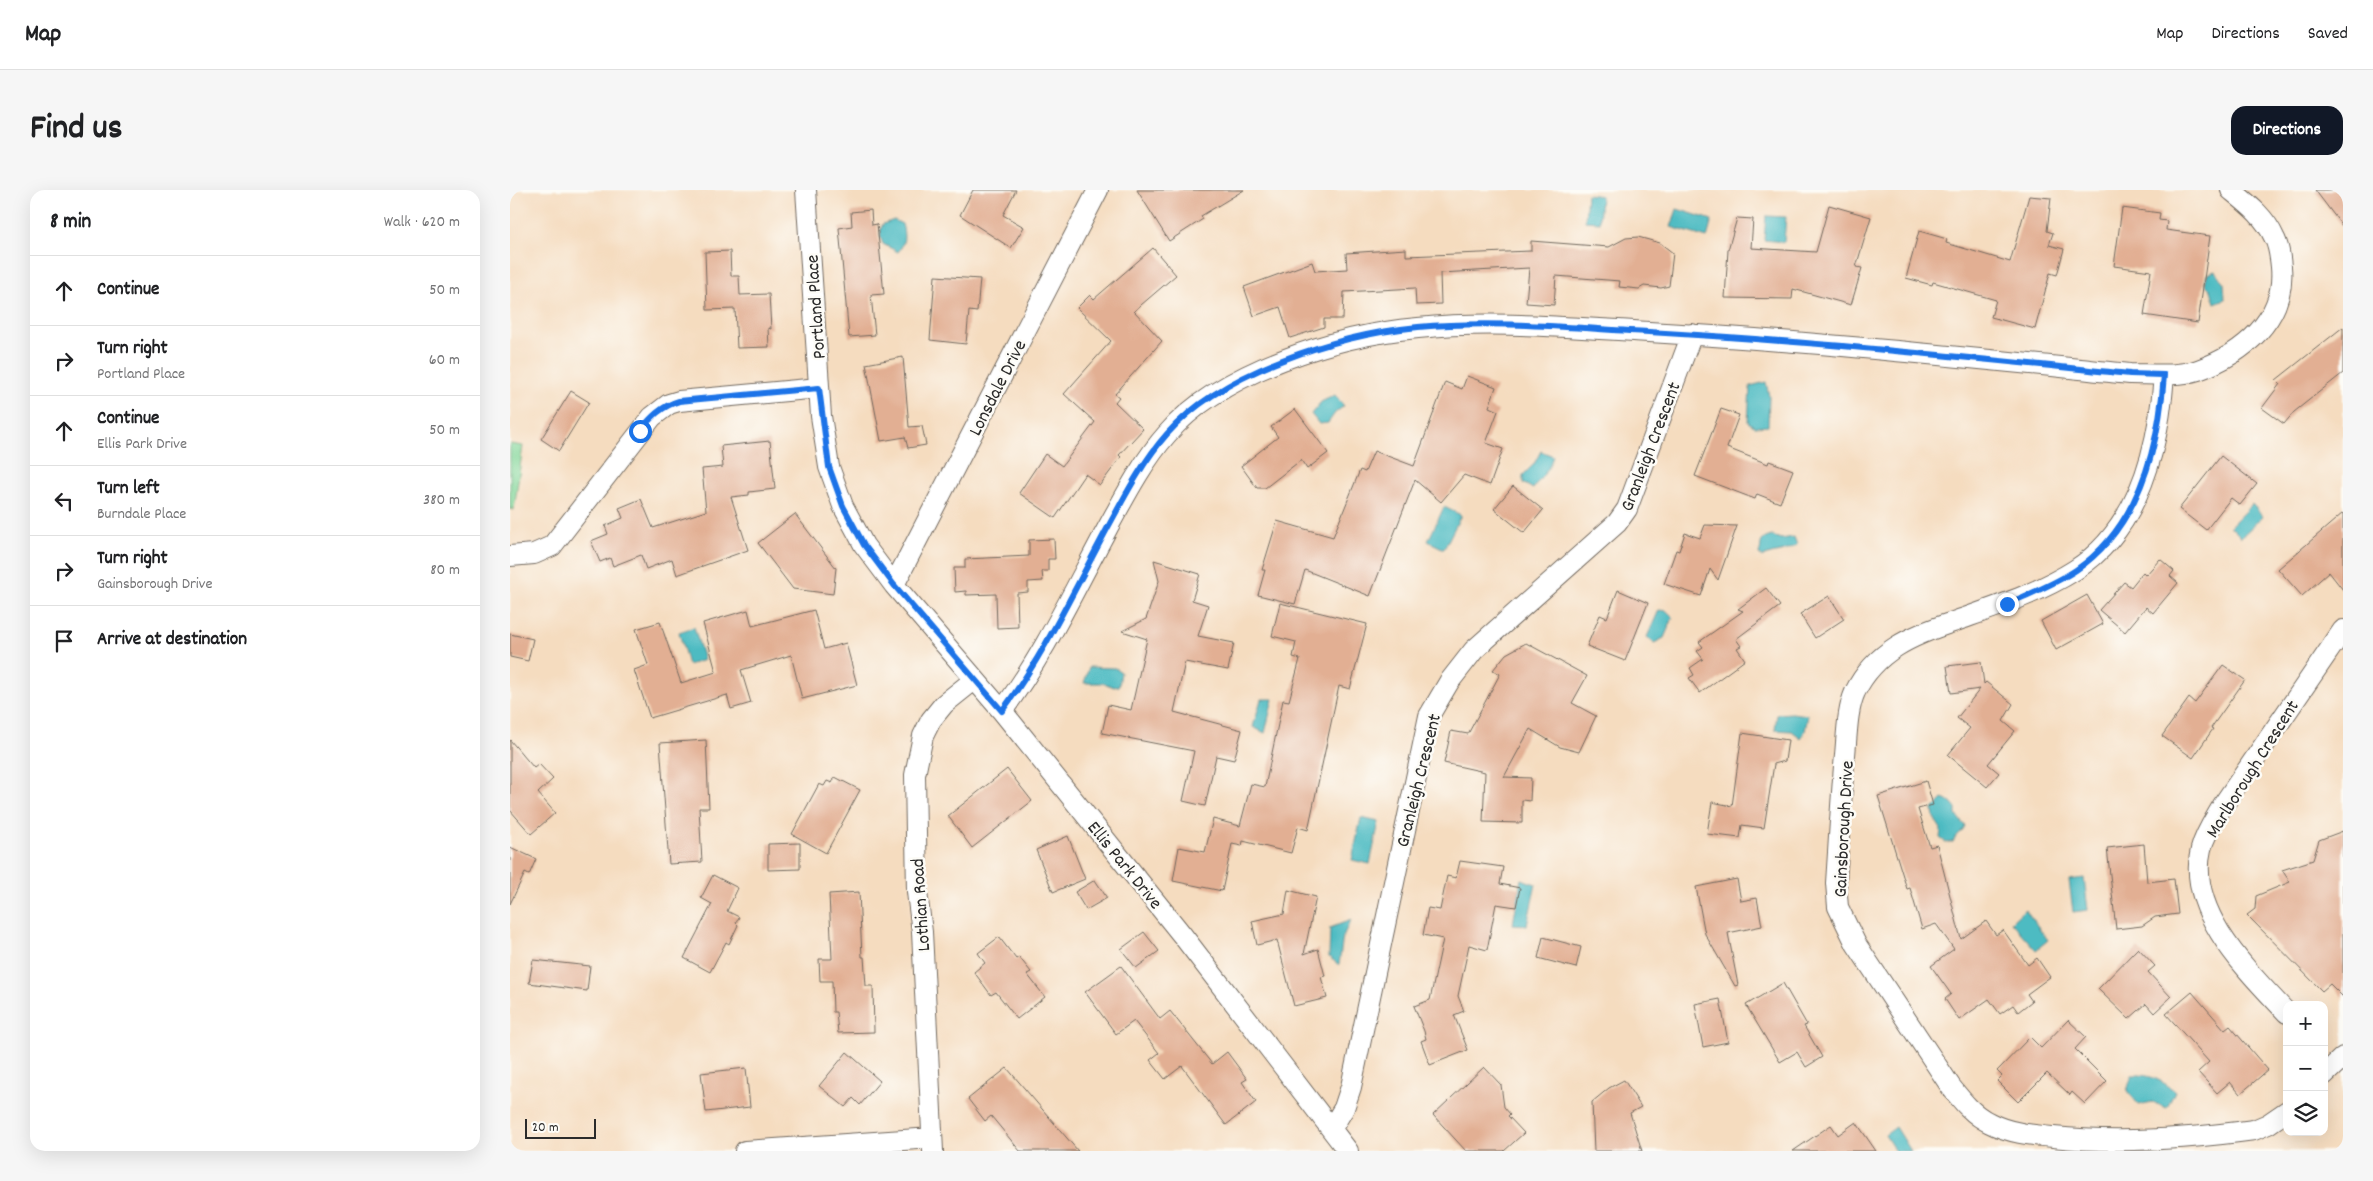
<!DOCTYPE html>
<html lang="en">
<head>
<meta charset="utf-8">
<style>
  :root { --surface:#fff; --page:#f6f6f6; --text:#202124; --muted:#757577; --line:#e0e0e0; --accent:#111827 }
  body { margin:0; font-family:Dekko,sans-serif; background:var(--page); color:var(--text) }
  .controls { position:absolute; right:15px; bottom:15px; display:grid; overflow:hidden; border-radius:10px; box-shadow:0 5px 20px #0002 }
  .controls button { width:45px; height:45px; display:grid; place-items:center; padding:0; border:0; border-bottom:1px solid var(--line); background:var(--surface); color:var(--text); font:25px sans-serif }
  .scale { position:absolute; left:15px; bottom:12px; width:71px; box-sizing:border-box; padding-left:5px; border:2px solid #2b2b2b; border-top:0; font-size:14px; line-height:18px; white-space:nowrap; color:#2b2b2b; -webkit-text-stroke:4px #fdfcf7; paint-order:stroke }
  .stop { position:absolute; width:15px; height:15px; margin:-11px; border:4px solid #1a73e8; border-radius:50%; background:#fff }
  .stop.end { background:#1a73e8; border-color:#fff; box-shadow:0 1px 5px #0008 }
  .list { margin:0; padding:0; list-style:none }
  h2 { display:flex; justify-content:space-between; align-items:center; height:65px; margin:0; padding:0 20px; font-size:21px }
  h2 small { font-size:16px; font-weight:400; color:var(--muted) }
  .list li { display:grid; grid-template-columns:32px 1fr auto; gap:15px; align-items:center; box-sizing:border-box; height:70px; padding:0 20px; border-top:1px solid var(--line) }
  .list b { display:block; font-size:19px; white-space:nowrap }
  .list p { margin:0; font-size:16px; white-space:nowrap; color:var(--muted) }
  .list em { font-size:16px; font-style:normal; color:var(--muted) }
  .icon { flex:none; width:28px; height:28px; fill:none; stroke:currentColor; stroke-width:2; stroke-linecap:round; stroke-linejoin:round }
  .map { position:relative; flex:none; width:1833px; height:961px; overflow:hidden; border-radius:15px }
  header { display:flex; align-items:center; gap:30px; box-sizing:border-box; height:70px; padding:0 25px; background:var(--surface); border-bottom:1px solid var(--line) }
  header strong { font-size:24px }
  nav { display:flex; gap:28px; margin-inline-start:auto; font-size:18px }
  .intro { display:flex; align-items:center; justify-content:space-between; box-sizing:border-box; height:120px; padding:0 30px }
  h1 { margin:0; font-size:35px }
  .button { padding:12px 22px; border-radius:15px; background:var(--accent); color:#fff; font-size:18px; font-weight:700 }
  main { display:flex; gap:30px; padding:0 30px }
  aside { flex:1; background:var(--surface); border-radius:15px; box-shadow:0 5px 20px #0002 }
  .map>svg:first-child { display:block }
  .green { fill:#80d597; stroke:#568061 }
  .water { fill:#4dbbc2; stroke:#3c7376 }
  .building { fill:#e2af93 }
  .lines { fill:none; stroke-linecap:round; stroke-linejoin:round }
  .street-casing { stroke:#72695f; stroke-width:22 }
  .street { stroke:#fff; stroke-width:20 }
  .route { stroke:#1a73e8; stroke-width:6 }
  .labels { text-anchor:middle; stroke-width:5; stroke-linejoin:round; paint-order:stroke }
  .street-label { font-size:19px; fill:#2b2b2b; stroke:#fdfcf7 }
</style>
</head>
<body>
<header>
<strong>Map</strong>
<nav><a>Map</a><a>Directions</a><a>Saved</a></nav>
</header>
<div class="intro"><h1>Find us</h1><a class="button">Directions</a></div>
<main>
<aside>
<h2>8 min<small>Walk · 620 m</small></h2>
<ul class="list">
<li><svg class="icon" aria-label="ahead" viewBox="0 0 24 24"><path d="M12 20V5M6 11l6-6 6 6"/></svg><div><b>Continue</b></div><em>50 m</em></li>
<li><svg class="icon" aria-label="right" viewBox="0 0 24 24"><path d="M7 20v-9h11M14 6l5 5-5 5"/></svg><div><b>Turn right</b><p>Portland Place</p></div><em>60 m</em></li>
<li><svg class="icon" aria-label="ahead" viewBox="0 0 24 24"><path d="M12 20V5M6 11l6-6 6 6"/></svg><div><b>Continue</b><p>Ellis Park Drive</p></div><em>50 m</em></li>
<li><svg class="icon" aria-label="left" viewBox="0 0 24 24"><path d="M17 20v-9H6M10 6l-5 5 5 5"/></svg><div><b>Turn left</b><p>Burndale Place</p></div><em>380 m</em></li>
<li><svg class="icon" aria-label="right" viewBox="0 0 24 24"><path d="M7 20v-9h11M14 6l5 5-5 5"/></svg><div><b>Turn right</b><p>Gainsborough Drive</p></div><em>80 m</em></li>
<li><svg class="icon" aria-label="arrive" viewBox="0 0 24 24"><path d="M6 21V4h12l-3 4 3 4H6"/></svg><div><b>Arrive at destination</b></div></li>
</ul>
</aside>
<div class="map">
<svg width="1833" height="961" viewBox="0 0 1833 961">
  <rect width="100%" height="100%" fill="#fdfcf7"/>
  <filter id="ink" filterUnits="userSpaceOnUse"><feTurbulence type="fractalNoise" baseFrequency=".02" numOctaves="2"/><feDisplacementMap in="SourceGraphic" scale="10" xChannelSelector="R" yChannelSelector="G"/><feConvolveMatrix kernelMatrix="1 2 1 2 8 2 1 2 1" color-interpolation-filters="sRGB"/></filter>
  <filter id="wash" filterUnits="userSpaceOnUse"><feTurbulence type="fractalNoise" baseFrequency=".0096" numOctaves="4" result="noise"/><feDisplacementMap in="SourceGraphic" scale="20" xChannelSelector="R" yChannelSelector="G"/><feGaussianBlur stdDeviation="1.12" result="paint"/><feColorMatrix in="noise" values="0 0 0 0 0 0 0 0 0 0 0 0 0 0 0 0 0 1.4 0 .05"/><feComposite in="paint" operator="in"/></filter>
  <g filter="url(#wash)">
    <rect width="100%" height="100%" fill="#f5dcbf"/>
    <!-- green -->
    <path class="green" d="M 0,254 L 13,256 L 4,320 L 0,319 Z"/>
    <!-- water -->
    <path class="water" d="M 1077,4 L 1091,6 L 1089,32 L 1075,31 Z
      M 1167,19 L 1202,30 L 1197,48 L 1161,37 Z
      M 1256,26 L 1276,27 L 1274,52 L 1254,50 Z
      M 384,30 L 392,34 C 395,45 395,54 388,62 L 373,54 C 370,47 369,41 373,34 Z
      M 1705,81 L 1714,93 L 1715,109 L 1705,113 L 1701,100 L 1695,94 L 1697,84 Z
      M 1256,192 L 1259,206 L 1258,236 L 1245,237 L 1238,232 L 1240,196 Z
      M 825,205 L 834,216 L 825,223 L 818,233 L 809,234 L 801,224 L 811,212 Z
      M 1031,261 L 1043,266 L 1039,277 L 1023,299 L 1013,293 L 1013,285 L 1024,274 Z
      M 1742,314 L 1753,326 L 1731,347 L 1720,336 Z
      M 934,317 L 951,325 L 934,359 L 918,351 Z
      M 1262,346 L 1271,349 L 1284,347 L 1287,355 C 1274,364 1265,361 1253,367 L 1249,364 C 1253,353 1247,350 1262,346 Z
      M 1149,420 L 1157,421 L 1163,427 L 1154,448 L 1144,453 L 1137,447 Z
      M 184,437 L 194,470 L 178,475 L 169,442 Z
      M 579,477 L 605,478 L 611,482 L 609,496 L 604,497 L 594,493 L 574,493 Z
      M 751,509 L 763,509 L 755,543 L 743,537 Z
      M 1282,523 L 1298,525 L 1295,541 L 1291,548 L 1282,541 L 1265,540 L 1267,524 Z
      M 1433,609 L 1441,612 L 1446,618 L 1446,625 L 1455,636 C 1452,643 1446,645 1443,652 L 1437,653 L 1430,648 L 1431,639 L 1424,628 L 1423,619 Z
      M 851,628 L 869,632 L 860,674 L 842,670 Z
      M 1574,688 L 1578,720 L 1563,722 L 1559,690 Z
      M 1011,689 L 1026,694 L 1017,735 L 1003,734 Z
      M 1515,719 L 1538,750 L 1526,760 L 1501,732 Z
      M 841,730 L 833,746 L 829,775 L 819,767 L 820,738 Z
      M 1622,885 C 1640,884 1651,890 1665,901 L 1657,918 L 1642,912 L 1629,915 L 1617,901 Z
      M 1386,937 L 1401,961 L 1385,961 L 1375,945 Z"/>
    <g id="blocks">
      <!-- building -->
      <path class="building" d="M 463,0 L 506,0 L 493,25 L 514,37 L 501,58 L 450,25 Z
        M 627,0 L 734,0 L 691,26 L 693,29 L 659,51 Z
        M 1805,0 L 1833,0 L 1833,37 Z
        M 1519,6 L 1541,8 L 1537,41 L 1543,43 L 1539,55 L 1554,59 L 1547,85 L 1540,83 L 1525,139 L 1481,127 L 1486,110 L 1423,92 L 1422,95 L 1396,88 L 1409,41 L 1437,49 L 1436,53 L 1500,72 Z
        M 1319,15 L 1361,27 L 1346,77 L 1352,78 L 1341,115 L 1283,99 L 1282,109 L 1215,108 L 1218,60 L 1227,28 L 1243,29 L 1241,58 L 1306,62 Z
        M 1612,18 L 1650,23 L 1649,30 L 1657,31 L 1656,40 L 1700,46 L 1688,133 L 1634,125 L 1641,81 L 1604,76 Z
        M 361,20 L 362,35 L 367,34 L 374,104 L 361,105 L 365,145 L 339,147 L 329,38 L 342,36 L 341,22 Z
        M 1128,47 L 1150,53 L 1163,63 L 1159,96 L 1151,98 L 1134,96 L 1129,99 L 1109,97 L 1110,91 L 1046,86 L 1044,115 L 1016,113 L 1019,78 L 930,83 L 931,114 L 906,115 L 905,98 L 834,102 L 833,129 L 814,129 L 814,137 L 780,148 L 770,117 L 744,126 L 734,97 L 802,72 L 805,81 L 837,79 L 836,63 L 896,59 L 896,66 L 1021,61 L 1021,51 L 1099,57 L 1116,48 Z
        M 643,58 L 666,85 L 624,121 L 652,151 L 605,204 L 609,207 L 605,212 L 633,239 L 609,265 L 611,267 L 590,295 L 575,284 L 545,328 L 509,303 L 535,264 L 552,276 L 585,232 L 554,204 L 601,151 L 567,118 L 580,105 L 584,109 Z
        M 220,61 L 221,86 L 229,86 L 230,105 L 259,104 L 261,139 L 258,138 L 259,157 L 227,158 L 225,119 L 197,120 L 195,62 Z
        M 425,86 L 470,89 L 467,122 L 459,121 L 456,154 L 420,150 Z
        M 1833,137 L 1833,183 L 1784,222 L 1774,234 L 1752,218 L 1770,194 L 1766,190 Z
        M 393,167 L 399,237 L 412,236 L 416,255 L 398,258 L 395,247 L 371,251 L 356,174 Z
        M 957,186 L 986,197 L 979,217 L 988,221 L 976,253 L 993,259 L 980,295 L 954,285 L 931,312 L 905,290 L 860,406 L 795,380 L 785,414 L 748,405 L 755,380 L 752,380 L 767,331 L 823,347 L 850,280 L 855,282 L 864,261 L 904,276 L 935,192 L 952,199 Z
        M 61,201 L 79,212 L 49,261 L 31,249 Z
        M 785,219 L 818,263 L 797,279 L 791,270 L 755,298 L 747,298 L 731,276 L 768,247 L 761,237 Z
        M 1211,219 L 1229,225 L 1217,258 L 1258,274 L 1259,271 L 1283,280 L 1270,313 L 1247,304 L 1245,309 L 1185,286 Z
        M 260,251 L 265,299 L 239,302 L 239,305 L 221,307 L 238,360 L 167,385 L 162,369 L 136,379 L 131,365 L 103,376 L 100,368 L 90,372 L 81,351 L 98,344 L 95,336 L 113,328 L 109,318 L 131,309 L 143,338 L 196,321 L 192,279 L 213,277 L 211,256 Z
        M 1711,266 L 1747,294 L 1730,315 L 1721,308 L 1696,340 L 1669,319 Z
        M 1003,296 L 1033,320 L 1014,343 L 984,319 Z
        M 1833,323 L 1833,400 L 1819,382 L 1792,406 L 1768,379 Z
        M 285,324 L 326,378 L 323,404 L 283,399 L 248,353 Z
        M 1195,335 L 1227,336 L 1208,390 L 1200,379 L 1191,406 L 1154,394 L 1166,360 L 1169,361 L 1175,343 L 1190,348 Z
        M 544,349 L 545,369 L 538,369 L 538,381 L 532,381 L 533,391 L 518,392 L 518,402 L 507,403 L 508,437 L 487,438 L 486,404 L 456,405 L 456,401 L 445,402 L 444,378 L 455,378 L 455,369 L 519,366 L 519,350 Z
        M 1650,369 L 1664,381 L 1660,386 L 1668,393 L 1643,423 L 1636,417 L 1615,442 L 1589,420 L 1614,392 L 1621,397 L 1633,382 L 1636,385 Z
        M 644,370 L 690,384 L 682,410 L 698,415 L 688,446 L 724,453 L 718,480 L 675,472 L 664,522 L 732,540 L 724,570 L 706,566 L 695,616 L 673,611 L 684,561 L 592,543 L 598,515 L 621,520 L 637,449 L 612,441 L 636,429 L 649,391 Z
        M 1256,398 L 1270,416 L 1226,449 L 1231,456 L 1227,458 L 1235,470 L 1190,503 L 1179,488 L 1184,485 L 1180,478 L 1193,469 L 1187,461 L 1193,457 L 1189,452 L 1233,421 L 1228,419 Z
        M 1108,400 L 1138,413 L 1115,471 L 1077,456 L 1090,425 L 1097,428 Z
        M 1577,405 L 1593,434 L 1546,460 L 1531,431 Z
        M 1319,406 L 1334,429 L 1305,448 L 1290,424 Z
        M 770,413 L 857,434 L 840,499 L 829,496 L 798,640 L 788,637 L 781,663 L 733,651 L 732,656 L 722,654 L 712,701 L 663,691 L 669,657 L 695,662 L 703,629 L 730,636 L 741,594 L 755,597 L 773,510 L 779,511 L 790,469 L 783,467 L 786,452 L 762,446 Z
        M 238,420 L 242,436 L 304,420 L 314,459 L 336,453 L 347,495 L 292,509 L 281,465 L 231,480 L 241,513 L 221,519 L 217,505 L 140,528 L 124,480 L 138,475 L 126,439 L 150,432 L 171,493 L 206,482 L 193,433 Z
        M 0,444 L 23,449 L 18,471 L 0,467 Z
        M 1016,453 L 1077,486 L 1062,513 L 1086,526 L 1069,562 L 1050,557 L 1020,539 L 994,587 L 1021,588 L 1020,611 L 1012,610 L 1012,633 L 973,632 L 975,582 L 934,573 L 941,541 L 958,544 L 990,484 L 983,480 L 996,464 Z
        M 1471,472 L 1474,494 L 1476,492 L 1503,514 L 1493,531 L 1505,541 L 1478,574 L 1489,583 L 1477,597 L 1438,565 L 1460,538 L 1447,528 L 1470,499 L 1441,503 L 1437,476 Z
        M 1713,475 L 1735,490 L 1701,538 L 1703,539 L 1683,568 L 1652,546 L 1679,508 L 1685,513 Z
        M 1232,543 L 1278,550 L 1275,571 L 1264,574 L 1254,638 L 1232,635 L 1230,648 L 1197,644 L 1202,612 L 1222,616 Z
        M 0,550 L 24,578 L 29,574 L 43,589 L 28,603 L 45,623 L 21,644 L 0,620 Z
        M 196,550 L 199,618 L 189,618 L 192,672 L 159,674 L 150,553 Z
        M 497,579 L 522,611 L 462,658 L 438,626 Z
        M 325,587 L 350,600 L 316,663 L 282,644 L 309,594 L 314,596 L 317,591 L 322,593 Z
        M 1416,591 L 1423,615 L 1408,619 L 1420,657 L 1427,655 L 1451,749 L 1476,731 L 1486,745 L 1493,740 L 1518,775 L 1527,768 L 1540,787 L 1517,804 L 1522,811 L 1508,822 L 1503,815 L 1490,824 L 1479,809 L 1449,830 L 1435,809 L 1441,804 L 1421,776 L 1444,759 L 1426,734 L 1412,739 L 1400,698 L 1397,699 L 1368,606 Z
        M 1833,641 L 1833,807 L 1820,794 L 1812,801 L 1737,725 L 1745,719 L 1746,706 L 1780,692 L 1772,680 L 1803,670 L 1809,650 Z
        M 558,646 L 575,689 L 543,702 L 526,660 Z
        M 290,653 L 290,679 L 258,680 L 258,654 Z
        M 1634,654 L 1637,692 L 1664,689 L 1668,724 L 1645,727 L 1632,736 L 1606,739 L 1597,658 Z
        M 0,657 L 26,669 L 19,685 L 15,683 L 0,714 Z
        M 950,671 L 993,677 L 990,694 L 1010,698 L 1006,717 L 986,714 L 977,760 L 959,755 L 948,806 L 954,821 L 944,825 L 958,860 L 920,875 L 911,851 L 916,849 L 914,841 L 904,816 L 920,810 L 933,749 L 913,745 L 918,718 L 930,720 L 937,686 L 946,688 Z
        M 203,685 L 228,698 L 217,721 L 229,727 L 226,733 L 228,735 L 219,754 L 216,752 L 200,782 L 174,768 L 202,714 L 191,708 Z
        M 1227,689 L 1231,711 L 1247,708 L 1252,736 L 1218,743 L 1228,795 L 1225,796 L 1195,744 L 1186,697 Z
        M 585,690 L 597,708 L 576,720 L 565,702 Z
        M 778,700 L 806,707 L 794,764 L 808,759 L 815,786 L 811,787 L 817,808 L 784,816 L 767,750 L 747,755 L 742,731 L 774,724 Z
        M 349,702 L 352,767 L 354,767 L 356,796 L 363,796 L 364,842 L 328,843 L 326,822 L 323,822 L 322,791 L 310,791 L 309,769 L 322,769 L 319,704 Z
        M 634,742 L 649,761 L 626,778 L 611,759 Z
        M 489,747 L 506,769 L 509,767 L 521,782 L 517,784 L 535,807 L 507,829 L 486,802 L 481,805 L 464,782 L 475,773 L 468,763 Z
        M 1033,747 L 1071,757 L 1066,778 L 1028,768 Z
        M 1628,758 L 1645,776 L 1638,782 L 1661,807 L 1644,823 L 1636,814 L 1619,829 L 1588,799 Z
        M 23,770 L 80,776 L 77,801 L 19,793 Z
        M 611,776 L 650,829 L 660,821 L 702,874 L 717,862 L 737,889 L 732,892 L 746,912 L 716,935 L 672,876 L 655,889 L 640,870 L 649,863 L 624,831 L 606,844 L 575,802 Z
        M 1273,793 L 1297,835 L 1294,836 L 1312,867 L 1296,877 L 1287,862 L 1270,872 L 1236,815 Z
        M 1682,802 L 1715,840 L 1720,836 L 1758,880 L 1730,904 L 1720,892 L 1707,903 L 1688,882 L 1699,872 L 1656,824 Z
        M 1210,809 L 1218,852 L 1193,857 L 1185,814 Z
        M 1558,830 L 1576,847 L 1565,859 L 1597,891 L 1575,914 L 1562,902 L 1560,905 L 1537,883 L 1508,912 L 1487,891 L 1492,886 L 1487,881 L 1520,847 L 1531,858 Z
        M 337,862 L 370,891 L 350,915 L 343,908 L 335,917 L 309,896 Z
        M 974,877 L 991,895 L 994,917 L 1000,924 L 998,926 L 1014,943 L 994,961 L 956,961 L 923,925 Z
        M 236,878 L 240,917 L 196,922 L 191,883 Z
        M 497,878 L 568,961 L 510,961 L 481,926 L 475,931 L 458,909 Z
        M 1114,890 L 1131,917 L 1120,923 L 1132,961 L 1084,961 L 1082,912 L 1099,898 Z
        M 1346,932 L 1366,961 L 1283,961 L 1321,935 L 1328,945 Z"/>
    </g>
  </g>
  <g filter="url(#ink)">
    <use href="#blocks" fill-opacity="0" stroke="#72695f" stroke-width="1"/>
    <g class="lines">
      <!-- street casing -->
      <g class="street-casing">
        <path id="street" d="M 296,0 L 311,226 L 319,277 L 333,316 L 354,355 L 384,395 L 492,521 L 673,746 L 838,961
          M 1654,185 C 1649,256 1629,339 1565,380 C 1527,404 1485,417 1443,432 C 1403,445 1365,461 1345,502 C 1337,520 1337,545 1335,565 C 1331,608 1329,650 1326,693 L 1328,717 L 1346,754 L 1441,897 C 1452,911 1463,925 1480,933 C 1499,943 1522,945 1543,947 C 1610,954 1678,949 1744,940 L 1758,934 L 1777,921
          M 0,366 L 24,364 L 42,356 L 142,227 L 159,214 L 169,211 L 309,198
          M 384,395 L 588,0
          M 492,521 C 534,465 564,400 597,339 C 615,306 633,271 657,244 C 711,181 828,145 908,138 C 985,130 1063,138 1139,142 C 1300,151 1460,168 1620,184 C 1642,184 1667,187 1688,180 C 1733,164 1776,129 1771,77 C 1770,67 1769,56 1764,47 C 1755,27 1738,14 1721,0
          M 1777,823 C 1739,782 1676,722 1691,659 C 1695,643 1705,629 1713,615 L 1833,440
          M 1814,885 L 1833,867
          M 822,938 L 834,918 L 841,897 L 919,526 L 939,492 L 964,460 L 1107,333 L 1117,319 L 1182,144
          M 235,961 L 422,948
          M 423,961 L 412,742 L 407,702 L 405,585 L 413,546 L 421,530 L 434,514 L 464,490"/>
      </g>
      <!-- street -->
      <use href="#street" class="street"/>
    </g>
  </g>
  <g class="lines" filter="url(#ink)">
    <!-- route -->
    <path class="route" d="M 130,241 C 141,227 152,216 169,211 L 309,198 L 319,277 L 333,316 L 354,355 L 384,395 L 492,521 C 534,465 564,400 597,339 C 615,306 633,271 657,244 C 712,181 828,145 908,137 C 985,130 1063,138 1139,142 C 1300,151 1460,168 1620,184 L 1654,185 C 1649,256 1629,337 1566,380 C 1545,394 1520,404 1497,414"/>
  </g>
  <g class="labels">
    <!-- street labels -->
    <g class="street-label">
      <text transform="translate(304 117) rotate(-94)" y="7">Portland Place</text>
      <text transform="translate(486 197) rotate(-63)" y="7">Lonsdale Drive</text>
      <text transform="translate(1139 256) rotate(-69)" y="7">Granleigh Crescent</text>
      <text transform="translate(1741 578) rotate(-58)" y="7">Marlborough Crescent</text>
      <text transform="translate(907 590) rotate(-76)" y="7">Granleigh Crescent</text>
      <text transform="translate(1332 639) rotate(-87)" y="7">Gainsborough Drive</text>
      <text transform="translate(616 674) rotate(51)" y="7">Ellis Park Drive</text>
      <text transform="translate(409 715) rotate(-94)" y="7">Lothian Road</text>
    </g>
  </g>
</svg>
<div class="controls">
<button>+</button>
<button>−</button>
<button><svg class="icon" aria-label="layers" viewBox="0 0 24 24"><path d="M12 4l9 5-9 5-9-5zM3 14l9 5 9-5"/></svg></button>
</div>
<div class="scale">20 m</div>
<div class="stop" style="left:130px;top:241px"></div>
<div class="stop end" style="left:1497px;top:414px"></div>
</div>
</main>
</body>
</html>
